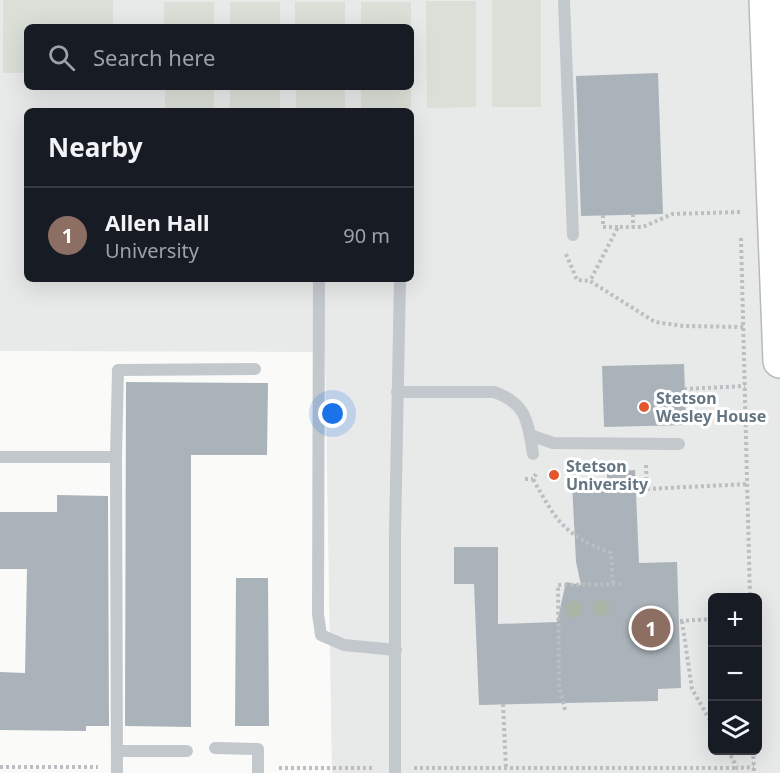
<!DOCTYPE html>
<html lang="en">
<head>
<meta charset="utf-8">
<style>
  :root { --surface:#171b24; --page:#242831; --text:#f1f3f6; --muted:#9ea1a6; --line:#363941; --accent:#d93025 }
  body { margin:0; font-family:"Noto Sans",sans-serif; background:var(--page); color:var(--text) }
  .controls { position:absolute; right:18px; bottom:18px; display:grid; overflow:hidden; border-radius:9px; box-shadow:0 6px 24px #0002 }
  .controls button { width:54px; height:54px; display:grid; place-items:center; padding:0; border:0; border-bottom:2px solid var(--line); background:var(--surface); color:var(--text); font:30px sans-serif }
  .you { position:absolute; left:333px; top:414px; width:21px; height:21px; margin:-15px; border:4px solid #fff; border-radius:50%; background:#1a73e8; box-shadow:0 0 0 9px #1a73e833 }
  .badge { display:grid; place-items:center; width:39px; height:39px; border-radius:50%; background:var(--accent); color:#fff; font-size:20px; font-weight:700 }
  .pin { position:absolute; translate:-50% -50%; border:3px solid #fff; box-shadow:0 2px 6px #0006 }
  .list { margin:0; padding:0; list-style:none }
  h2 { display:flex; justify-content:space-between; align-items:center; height:78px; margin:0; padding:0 24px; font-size:26px }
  h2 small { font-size:20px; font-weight:400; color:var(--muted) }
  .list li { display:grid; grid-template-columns:39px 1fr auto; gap:18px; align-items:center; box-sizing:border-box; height:96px; padding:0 24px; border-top:2px solid var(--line) }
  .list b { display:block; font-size:22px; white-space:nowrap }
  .list p { margin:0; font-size:20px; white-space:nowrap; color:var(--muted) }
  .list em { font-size:20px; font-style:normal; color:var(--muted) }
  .icon { flex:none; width:33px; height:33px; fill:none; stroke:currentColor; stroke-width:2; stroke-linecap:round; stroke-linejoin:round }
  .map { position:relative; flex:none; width:780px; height:773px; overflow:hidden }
  .search { position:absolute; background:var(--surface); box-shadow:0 6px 24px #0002; left:24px; top:24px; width:390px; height:66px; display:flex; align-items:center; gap:15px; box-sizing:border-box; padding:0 21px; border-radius:9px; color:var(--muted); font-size:22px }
  .panel { position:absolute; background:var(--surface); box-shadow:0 6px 24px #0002; left:24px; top:108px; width:390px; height:174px; border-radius:9px }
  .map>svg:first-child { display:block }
  .built { fill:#e8e9e9; fill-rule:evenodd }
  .green { fill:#dadfd7 }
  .building { fill:#aab3b9 }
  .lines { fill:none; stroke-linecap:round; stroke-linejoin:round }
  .primary-casing { stroke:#b5babe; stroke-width:36 }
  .path { stroke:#bbbfc2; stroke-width:4; stroke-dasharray:3 3; stroke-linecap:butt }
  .lane { stroke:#c3c8cc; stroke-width:12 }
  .primary { stroke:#fff; stroke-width:33 }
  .tree { fill:#aab4a7 }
  .poi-dot { fill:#e4572e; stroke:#fff; stroke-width:2 }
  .labels { text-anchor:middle; stroke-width:6; stroke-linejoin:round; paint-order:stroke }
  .poi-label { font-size:16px; font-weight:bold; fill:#657683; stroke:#fff; text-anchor:start }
</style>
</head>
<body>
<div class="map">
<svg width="780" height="773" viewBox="0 0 780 773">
  <rect width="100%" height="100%" fill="#fafaf8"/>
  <!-- built -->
  <path class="built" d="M 0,0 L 780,0 L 780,773 L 332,773 L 325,352 L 0,351 ZM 27,27 L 411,27 L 411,87 L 27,87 ZM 27,111 L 411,111 L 411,279 L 27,279 ZM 712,598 L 758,598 L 758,750 L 712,750 Z"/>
  <!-- green -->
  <path class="green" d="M 3,0 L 113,0 L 113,27 L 27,27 L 27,73 L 3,73 Z
    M 492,0 L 541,0 L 541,107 L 492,107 Z
    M 426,1 L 476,1 L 476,107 L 427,108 Z
    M 164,2 L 214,2 L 214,27 L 164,27 Z
    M 230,2 L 280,2 L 280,27 L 230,27 Z
    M 295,2 L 345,2 L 345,27 L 295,27 Z
    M 361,2 L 411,2 L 411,27 L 361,27 Z
    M 165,87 L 214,87 L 214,108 L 165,108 Z
    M 230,87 L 280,87 L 280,109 L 230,109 Z
    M 296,87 L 345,87 L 345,108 L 296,108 Z
    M 361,87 L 411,87 L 411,108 L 361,108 Z"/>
  <!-- building -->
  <path class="building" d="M 658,73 L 663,214 L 581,216 L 576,76 Z
    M 684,364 L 686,425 L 604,427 L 602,366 Z
    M 126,382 L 268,383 L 267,455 L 191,455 L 191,727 L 125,726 Z
    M 635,470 L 639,563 L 677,562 L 681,688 L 658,689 L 658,701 L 479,705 L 474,584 L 454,584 L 454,547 L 498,547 L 498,624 L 557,622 L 566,582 L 581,585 L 576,562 L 572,483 L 607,481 L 607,472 Z
    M 57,495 L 108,496 L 109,726 L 86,726 L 86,731 L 0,730 L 0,672 L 25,673 L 27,569 L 0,569 L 0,512 L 57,512 Z
    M 236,578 L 268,578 L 269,726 L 235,726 Z"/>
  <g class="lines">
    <!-- primary casing -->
    <g class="primary-casing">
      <path id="primary" d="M 766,0 L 780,361"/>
    </g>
    <!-- path -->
    <path class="path" d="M 740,212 L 672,214 L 643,227 L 618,227 L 590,281 L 655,322 L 684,326 L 744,327
      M 633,214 L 633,227
      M 603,215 L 603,227 L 618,227
      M 741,238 L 750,598
      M 566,254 L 577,280 L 590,281
      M 684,389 L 745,386
      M 570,464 L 574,469 L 575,483
      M 646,465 L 647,489 L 748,484
      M 536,474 L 533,479 C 557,522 564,535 611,553 L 613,584
      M 525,479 L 533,479
      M 636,490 L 647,489
      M 680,621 L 712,619
      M 682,621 L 692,689 L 712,724
      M 503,704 L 506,768
      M 565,710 L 559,687 L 558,585 L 621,584
      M 728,750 L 737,768 L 754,767
      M 753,750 L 754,773
      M 0,767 L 98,767
      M 279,768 L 374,768
      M 414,768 L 737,768"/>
    <!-- lane -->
    <path class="lane" d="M 564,0 L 573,235
      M 319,279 L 318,614 L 321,635 L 344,645 L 396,650
      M 397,392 L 494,392 C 527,403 528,423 533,454
      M 530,435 L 553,443 L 679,444
      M 0,457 L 116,457 L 117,773
      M 116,457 L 118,370 L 255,369
      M 215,748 L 258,749 L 258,773
      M 117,751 L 187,751
      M 395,773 L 395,535 L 400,279"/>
    <!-- primary -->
    <use href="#primary" class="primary"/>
  </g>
  <!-- trees -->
  <g class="tree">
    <circle cx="601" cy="608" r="9"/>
    <circle cx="574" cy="609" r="9"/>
  </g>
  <!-- markers -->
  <g class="poi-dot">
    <circle cx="644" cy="407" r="6"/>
    <circle cx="554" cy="475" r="6"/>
  </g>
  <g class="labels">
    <!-- poi labels -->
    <g class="poi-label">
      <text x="656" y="404">Stetson<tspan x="656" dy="18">Wesley House</tspan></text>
      <text x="566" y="472">Stetson<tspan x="566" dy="18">University</tspan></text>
    </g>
  </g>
</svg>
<div class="controls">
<button>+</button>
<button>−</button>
<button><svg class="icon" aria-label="layers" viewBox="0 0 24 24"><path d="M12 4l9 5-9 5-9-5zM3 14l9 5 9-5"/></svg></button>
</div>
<div class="you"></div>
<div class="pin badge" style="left:651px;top:628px;background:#8d6e63">1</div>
<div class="search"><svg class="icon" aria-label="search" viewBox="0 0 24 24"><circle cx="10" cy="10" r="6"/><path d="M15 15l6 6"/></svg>Search here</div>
<section class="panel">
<h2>Nearby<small></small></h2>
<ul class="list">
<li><span class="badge" style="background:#8d6e63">1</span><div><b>Allen Hall</b><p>University</p></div><em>90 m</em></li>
</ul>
</section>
</div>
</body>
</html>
